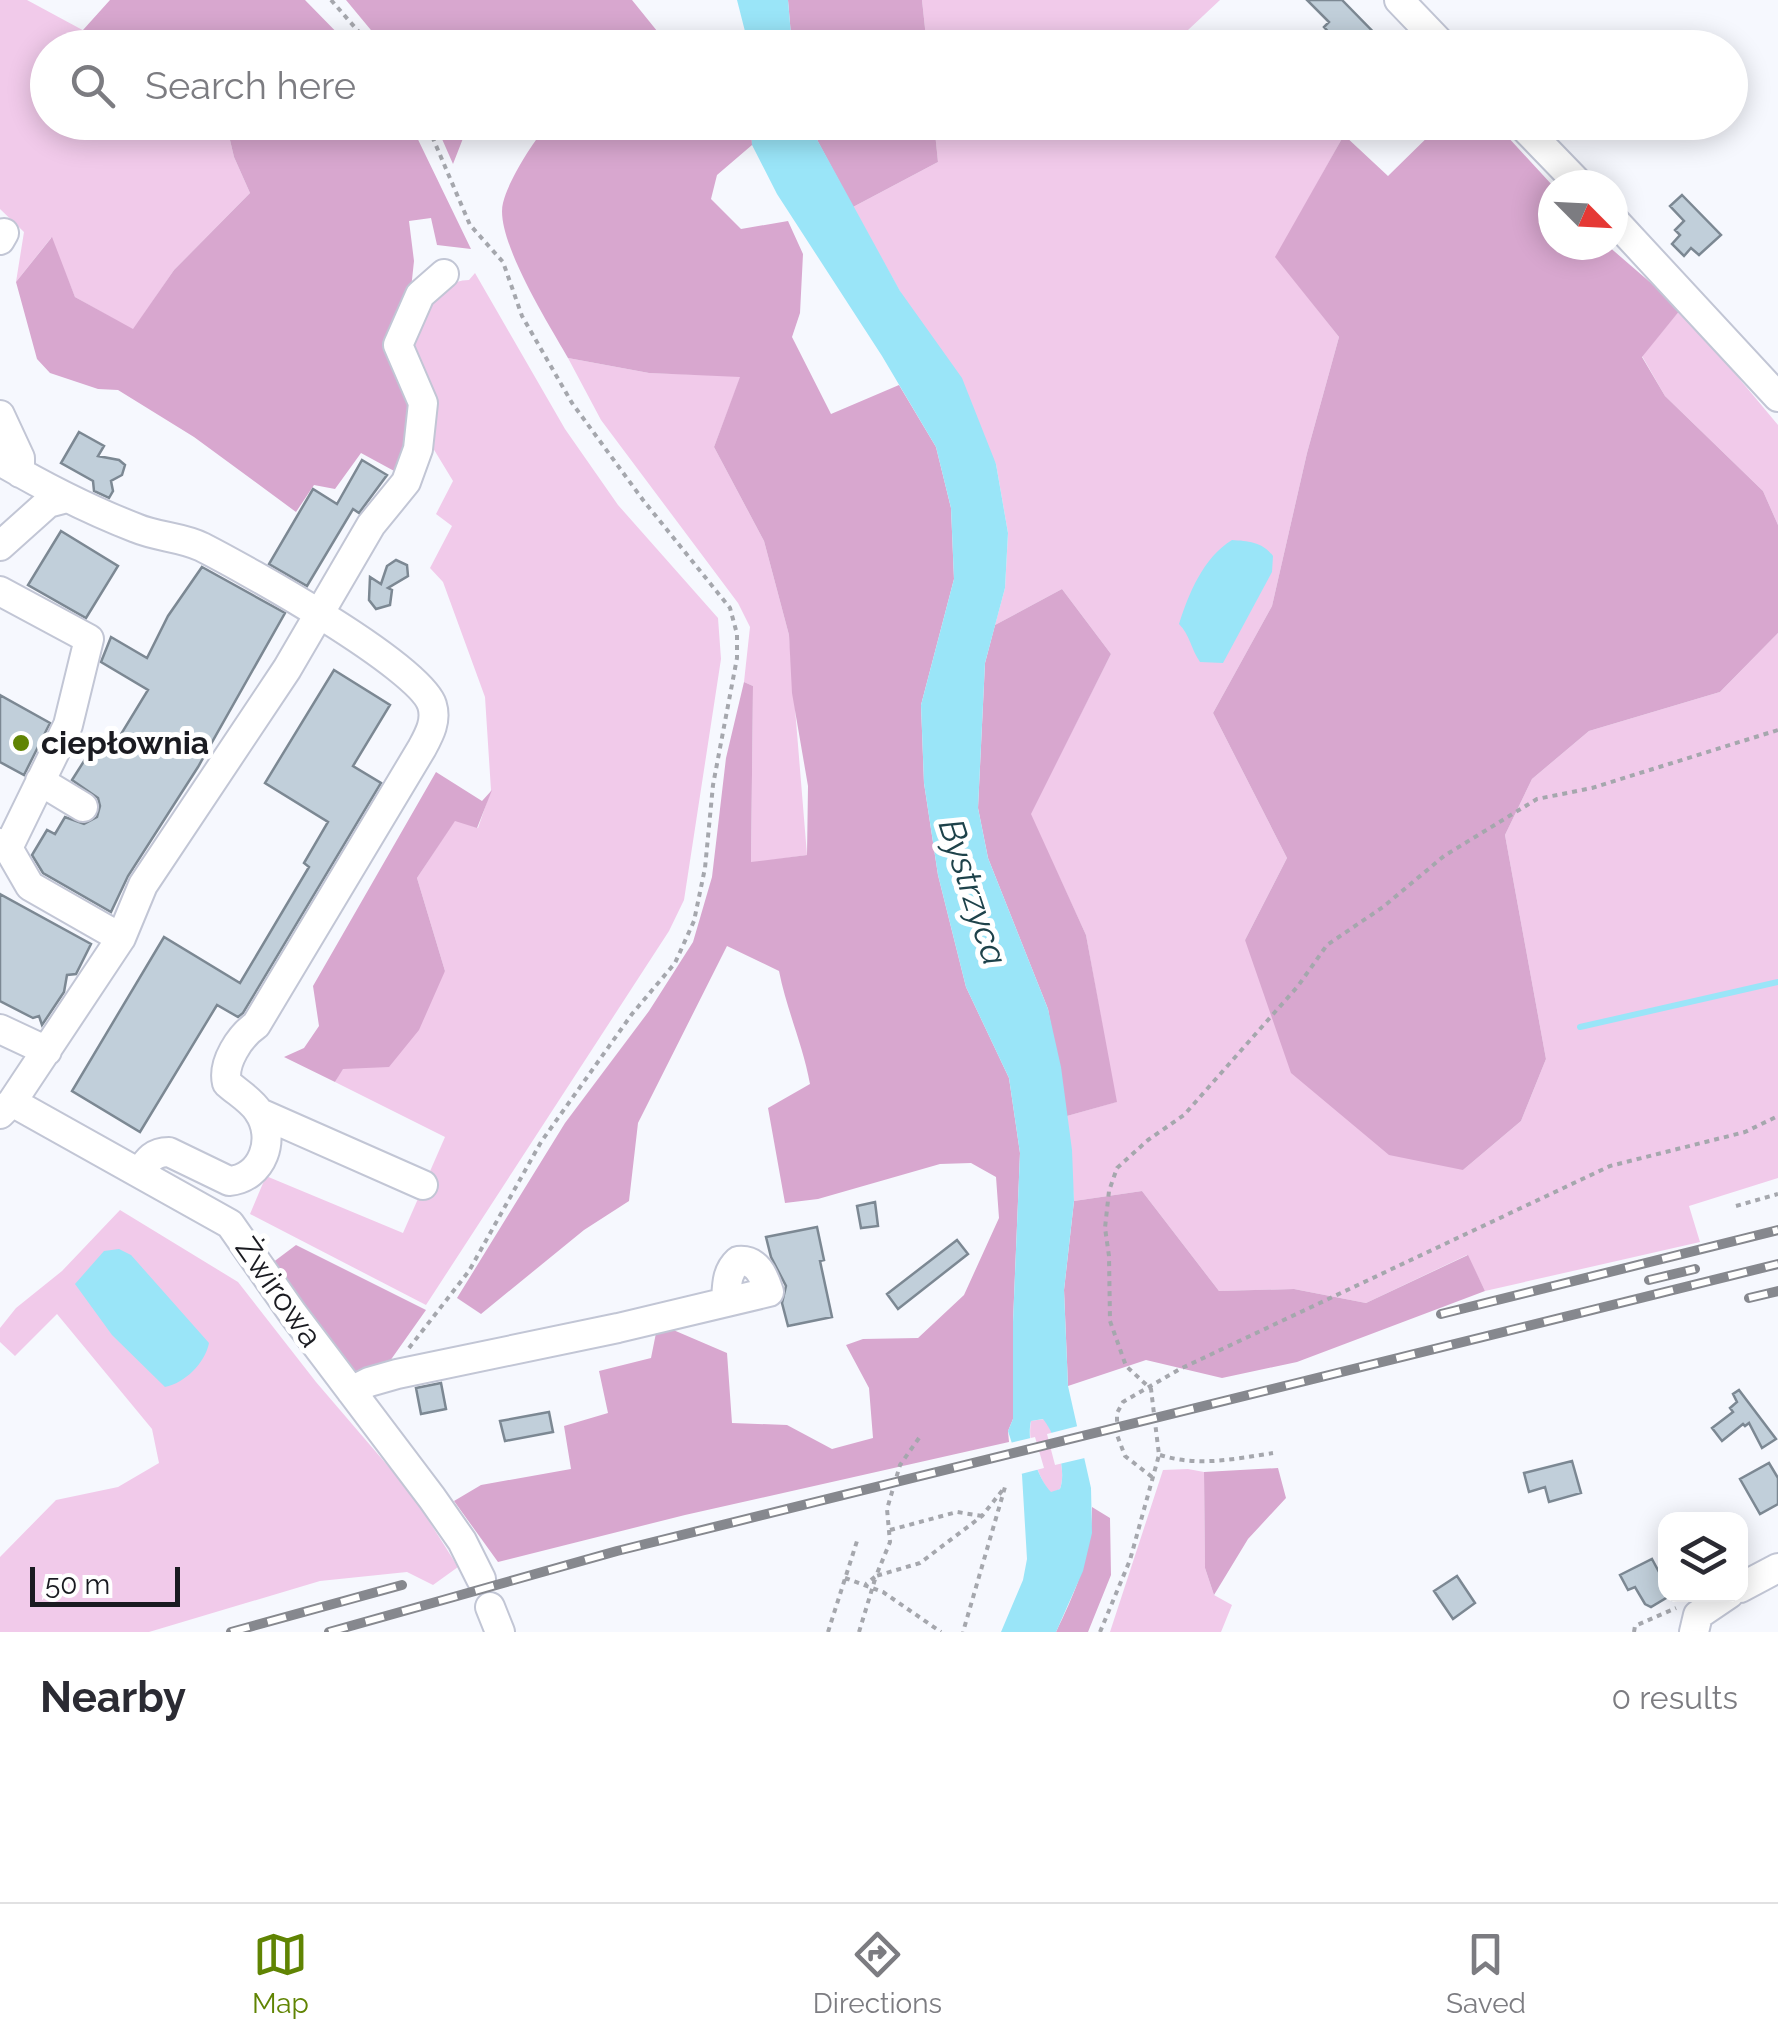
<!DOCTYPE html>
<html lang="en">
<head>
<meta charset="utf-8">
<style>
  :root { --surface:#fff; --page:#f7f7f7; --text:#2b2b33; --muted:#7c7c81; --line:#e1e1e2; --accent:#608403 }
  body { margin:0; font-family:Raleway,sans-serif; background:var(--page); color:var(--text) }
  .controls { position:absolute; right:30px; bottom:30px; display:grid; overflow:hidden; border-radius:20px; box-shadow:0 5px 25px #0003 }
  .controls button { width:90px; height:90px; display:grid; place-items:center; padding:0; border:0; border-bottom:2px solid var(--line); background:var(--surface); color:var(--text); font:50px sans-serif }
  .compass { position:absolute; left:1538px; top:170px; width:90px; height:90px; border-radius:50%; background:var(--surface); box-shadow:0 5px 25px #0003; rotate:114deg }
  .scale { position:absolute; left:30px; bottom:25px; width:150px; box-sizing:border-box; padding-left:10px; border:5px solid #1a1b21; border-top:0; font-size:28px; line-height:35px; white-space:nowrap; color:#1a1b21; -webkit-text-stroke:8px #fff; paint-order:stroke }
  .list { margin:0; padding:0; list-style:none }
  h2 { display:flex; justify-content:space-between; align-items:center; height:130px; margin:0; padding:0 40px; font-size:42px }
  h2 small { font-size:32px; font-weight:400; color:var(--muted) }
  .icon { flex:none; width:55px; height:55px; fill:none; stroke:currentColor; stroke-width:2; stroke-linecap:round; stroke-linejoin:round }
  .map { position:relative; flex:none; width:1778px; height:1632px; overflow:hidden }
  .search { position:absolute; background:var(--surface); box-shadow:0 5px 25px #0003; left:30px; right:30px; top:30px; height:110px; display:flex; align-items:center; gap:25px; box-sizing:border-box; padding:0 35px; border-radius:55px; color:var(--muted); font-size:38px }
  .sheet { height:270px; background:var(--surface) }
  nav { display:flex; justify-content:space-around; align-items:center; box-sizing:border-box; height:140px; border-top:2px solid var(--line); background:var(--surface); font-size:28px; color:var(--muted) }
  nav a { display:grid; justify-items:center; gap:5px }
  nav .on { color:var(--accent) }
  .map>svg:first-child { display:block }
  .green { fill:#f1caea }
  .forest { fill:#d8a7cf }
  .water { fill:#9ae5f8; fill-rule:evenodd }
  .pier { fill:#f6f8fe }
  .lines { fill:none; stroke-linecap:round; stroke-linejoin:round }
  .stream { stroke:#9ae5f8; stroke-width:6 }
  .building { fill:#c1cfda; stroke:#7c8893; stroke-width:2.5 }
  .minor-casing { stroke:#c2c6d5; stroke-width:32 }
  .path { stroke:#a5a7ad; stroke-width:4; stroke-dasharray:5 5; stroke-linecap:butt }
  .minor { stroke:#fff; stroke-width:28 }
  .rail-casing { stroke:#86888e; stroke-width:10 }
  .rail { stroke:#fff; stroke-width:6; stroke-dasharray:19; stroke-linecap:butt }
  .poi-dot { fill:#608403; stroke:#fff; stroke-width:4 }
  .labels { text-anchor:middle; stroke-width:10; stroke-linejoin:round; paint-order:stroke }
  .poi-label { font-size:32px; font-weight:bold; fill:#1a1b21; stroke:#fff; text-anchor:start }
  .street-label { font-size:32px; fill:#1a1b21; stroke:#fff }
  .water-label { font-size:35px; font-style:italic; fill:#1e424a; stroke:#fff }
</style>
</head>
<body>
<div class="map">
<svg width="1778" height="1632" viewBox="0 0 1778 1632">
  <rect width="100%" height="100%" fill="#f6f8fe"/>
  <!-- green -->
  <path class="green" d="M 0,0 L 27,0 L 114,47 L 48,48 L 48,122 L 226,123 L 234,157 L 250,193 L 174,270 L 133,330 L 75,297 L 51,238 L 16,282 L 24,232 L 0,209 Z
    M 922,0 L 1220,0 L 1188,30 L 1206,48 L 927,47 Z
    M 1331,122 L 1344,135 L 1276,257 L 1339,337 L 1307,453 L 1272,606 L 1213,713 L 1287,858 L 1245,940 L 1463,1170 L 1521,1121 L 1546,1059 L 1505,835 L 1532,779 L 1589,731 L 1720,692 L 1778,633 L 1778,1178 L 1689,1206 L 1700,1242 L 1485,1291 L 1467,1255 L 1366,1303 L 1294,1289 L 1219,1291 L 1142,1191 L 1074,1201 L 1067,1116 L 1116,1102 L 1086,935 L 1030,814 L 1111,654 L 1062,589 L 995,625 L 1005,588 L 1008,533 L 996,464 L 853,207 L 938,162 L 934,123 Z
    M 475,273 L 565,429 L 618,505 L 718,618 L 721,659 L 684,900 L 669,931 L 426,1305 L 250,1214 L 266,1176 L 403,1233 L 445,1137 L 335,1082 L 342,1069 L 445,971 L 417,878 L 455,820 L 478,828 L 491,790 L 485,697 L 443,582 L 430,568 L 452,526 L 436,514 L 453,481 L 433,448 L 429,404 L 404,344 C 418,316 433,281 469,280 Z
    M 1681,309 L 1778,425 L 1778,525 L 1763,491 L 1665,396 L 1642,356 Z
    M 568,358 L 649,373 L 741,376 L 714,447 L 764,541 L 789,635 L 807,855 L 751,863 L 753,686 L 744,682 L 750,627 L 738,603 L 601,420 Z
    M 120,1210 L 238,1282 L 316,1382 L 412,1494 L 458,1567 L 433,1585 L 407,1572 L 320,1581 L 149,1632 L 0,1632 L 0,1557 L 56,1500 L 118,1487 L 159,1463 L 152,1429 L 57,1314 L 15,1356 L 0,1342 L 0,1328 L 16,1308 L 62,1271 Z
    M 1044,1419 C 1056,1435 1067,1470 1060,1489 L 1051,1493 C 1037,1478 1027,1441 1031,1421 Z
    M 1188,1469 L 1204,1472 L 1205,1568 L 1214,1595 L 1232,1605 L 1221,1632 L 1110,1632 L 1163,1470 Z"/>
  <!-- forest -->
  <path class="forest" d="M 110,0 L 305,0 L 351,47 L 114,47 L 83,30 Z
    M 346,0 L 632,0 L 670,47 L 385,47 Z
    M 788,0 L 922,0 L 927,47 L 792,47 Z
    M 226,123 L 410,123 L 471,249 L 437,245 L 431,218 L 409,221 L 414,261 L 411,289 L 415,423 L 396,472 L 361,453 L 335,489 L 314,485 L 296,512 L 194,437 L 118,390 L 98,389 L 50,373 L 37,359 L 16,282 L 52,237 L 75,297 L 133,329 L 174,270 L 250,193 L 234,157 Z
    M 435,123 L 469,123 L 453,164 Z
    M 549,123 L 751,123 L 752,145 L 717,175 L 711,199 L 741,229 L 788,221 L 803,254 L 800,313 L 792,337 L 831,414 L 899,385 L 936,447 L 951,508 L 954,579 L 921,705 L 924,783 L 938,875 L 966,987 L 1009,1078 L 1020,1153 L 1013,1322 L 1013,1419 L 1008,1431 L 1009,1442 L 685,1515 L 498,1562 L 454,1501 L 481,1485 L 571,1469 L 564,1426 L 608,1413 L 599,1371 L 651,1358 L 656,1333 L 671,1329 L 727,1353 L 732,1423 L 787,1425 L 832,1449 L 873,1438 L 869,1388 L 846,1345 L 863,1339 L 918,1338 L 964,1295 L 999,1218 L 996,1177 L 971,1163 L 940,1164 L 818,1199 L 785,1203 L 768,1108 L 810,1084 C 803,1045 787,1011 779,971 L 727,946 L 638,1123 L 629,1201 L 584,1230 L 481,1314 L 457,1298 L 565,1123 L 649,1011 L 693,942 L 712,877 L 726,758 L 744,682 L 753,686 L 751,862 L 807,855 L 808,786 L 792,693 L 789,635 L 764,541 L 714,447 L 740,377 L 649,373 L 568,358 C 550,326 494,238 503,203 C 509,179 533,142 549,123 Z
    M 808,123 L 934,123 L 938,162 L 853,207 Z
    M 1442,123 L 1495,123 L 1553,186 L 1553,245 L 1607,245 L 1681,309 L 1642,357 L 1665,396 L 1763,491 L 1778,525 L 1778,633 L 1720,692 L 1589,731 L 1532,779 L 1505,835 L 1546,1059 L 1521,1121 L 1463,1170 L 1389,1155 L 1291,1073 L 1245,940 L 1287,858 L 1213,713 L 1272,606 L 1307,453 L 1339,337 L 1275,257 L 1344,135 L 1388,176 Z
    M 1062,589 L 1111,654 L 1031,814 L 1086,935 L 1117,1102 L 1067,1116 L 1048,1009 L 988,858 L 978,808 L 985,663 L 995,625 Z
    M 436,772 L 482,801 L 492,790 L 477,828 L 455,821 L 417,878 L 445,971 L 419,1030 L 389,1067 L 343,1069 L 335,1082 L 284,1057 L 304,1048 L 319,1026 L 313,986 Z
    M 1142,1191 L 1219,1291 L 1294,1289 L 1366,1303 L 1468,1255 L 1485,1291 L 1297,1362 L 1222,1378 L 1146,1360 L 1068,1386 L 1064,1290 L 1074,1201 Z
    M 296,1245 L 426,1310 L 385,1368 L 357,1377 L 272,1263 Z
    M 1278,1468 L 1286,1498 L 1248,1539 L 1214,1595 L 1205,1568 L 1204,1472 Z
    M 1092,1507 L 1110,1518 L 1111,1575 L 1088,1632 L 1056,1632 C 1076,1591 1092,1553 1092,1507 Z"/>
  <!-- water -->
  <path class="water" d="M 737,0 L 788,0 L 792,47 L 749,47 Z
    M 751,123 L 808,123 L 900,291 L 962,378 L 996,464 L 1008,533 L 1005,588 L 985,663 L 978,808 L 988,858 L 1048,1009 L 1061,1067 L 1072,1150 L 1074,1201 L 1064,1290 L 1068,1386 L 1091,1488 L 1092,1533 L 1083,1571 L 1056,1632 L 1001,1632 L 1023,1580 L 1027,1559 L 1022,1475 L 1008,1431 L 1013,1419 L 1013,1322 L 1020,1153 L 1009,1078 L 966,987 L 938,875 L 924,783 L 921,705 L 954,579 L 951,508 L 936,447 L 882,356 L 777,194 L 752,145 ZM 1043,1419 C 1056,1435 1067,1470 1060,1489 L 1051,1492 C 1037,1478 1026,1441 1031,1421 Z
    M 1232,540 C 1248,541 1263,542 1273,556 L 1272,572 L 1223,663 L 1200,662 C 1191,649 1190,635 1179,624 C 1189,593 1203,558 1232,540 Z
    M 119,1249 L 131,1255 L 209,1343 C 205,1363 185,1383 165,1387 L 112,1335 L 75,1284 L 104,1251 Z"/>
  <!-- pier -->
  <path class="pier" d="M 1082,1425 L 1089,1457 L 1055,1465 L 1047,1434 Z
    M 1035,1437 L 1044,1468 L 1017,1475 L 1006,1444 Z"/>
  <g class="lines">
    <!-- stream -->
    <path class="stream" d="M 1580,1027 L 1778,982"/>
  </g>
  <!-- building -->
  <path class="building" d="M 1307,0 L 1342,0 L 1389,48 L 1343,48 L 1324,27 L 1329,22 Z
    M 1682,195 L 1721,235 L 1699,255 L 1691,248 L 1684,256 L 1672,244 L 1680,235 L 1675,230 L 1684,221 L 1670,206 Z
    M 79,432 L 104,446 L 98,456 L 119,460 L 125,465 L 122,475 L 111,481 L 113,491 L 109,498 L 94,491 L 93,481 L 61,463 Z
    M 362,460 L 387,475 L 359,513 L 353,509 L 307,586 L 269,564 L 313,489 L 337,504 Z
    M 61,531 L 118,566 L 86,618 L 28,585 Z
    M 396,560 L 407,565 L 408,576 L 388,588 L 392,590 L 390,605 L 376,609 L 369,600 L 370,577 L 381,584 L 387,566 Z
    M 202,567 L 285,613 L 198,767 L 128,876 L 111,912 L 43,873 L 32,855 L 47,830 L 55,834 L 65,817 L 84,824 L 97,817 L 100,806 L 98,798 L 72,780 L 98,739 L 112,749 L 148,690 L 101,662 L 111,637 L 147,658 L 168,616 Z
    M 334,670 L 390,705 L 353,766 L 381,783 L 243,1013 L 238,1017 L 217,1005 L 140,1132 L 72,1091 L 164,937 L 240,983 L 309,867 L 304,863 L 328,822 L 265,783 Z
    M 0,695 L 50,723 L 24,775 L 0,762 Z
    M 0,894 L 91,944 L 76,974 L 67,975 L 64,992 L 42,1025 L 39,1016 L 33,1018 L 0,1001 Z
    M 875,1202 L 878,1226 L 861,1228 L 857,1206 Z
    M 817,1227 L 824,1260 L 820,1261 L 832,1317 L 788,1326 L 782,1303 L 786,1286 L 771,1257 L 766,1237 Z
    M 957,1240 L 968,1254 L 898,1309 L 887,1294 Z
    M 441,1383 L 446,1409 L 421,1414 L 416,1388 Z
    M 1739,1390 L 1776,1439 L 1762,1448 L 1749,1423 L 1745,1426 L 1743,1424 L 1722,1441 L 1712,1428 L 1733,1412 L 1730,1408 L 1737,1402 L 1733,1394 Z
    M 549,1412 L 553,1432 L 505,1441 L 500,1421 Z
    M 1572,1461 L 1581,1493 L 1549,1502 L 1545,1487 L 1529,1492 L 1524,1473 Z
    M 1769,1463 L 1778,1478 L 1778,1504 L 1760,1514 L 1740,1479 Z
    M 1652,1559 L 1666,1585 L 1666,1594 L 1671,1595 L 1651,1607 L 1645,1604 L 1635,1587 L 1628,1590 L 1620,1575 Z
    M 1457,1576 L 1475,1603 L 1453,1619 L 1434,1591 Z"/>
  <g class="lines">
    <!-- minor casing -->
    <g class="minor-casing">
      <path id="minor" d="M 1399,0 L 1445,48
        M 1519,122 L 1580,185
        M 1613,219 L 1778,397
        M 0,240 L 4,233
        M 0,415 L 20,458 L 20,473
        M 0,461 C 46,488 87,509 136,528 C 157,537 182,537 202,547 C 245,569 420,666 432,705 C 437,721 429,735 422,748 L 256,1025 C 240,1036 222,1063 227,1083 C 237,1092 251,1100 258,1111 C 277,1138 263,1178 229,1181 L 169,1152 C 153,1152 148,1160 139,1173
        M 0,546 L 48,503 L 63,499
        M 0,591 L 89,639 L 68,725 L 8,848
        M 40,781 L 83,807
        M 0,843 L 8,848 L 30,886 L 121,938 L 12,1102
        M 121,938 L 143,885 L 287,669 L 371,525 L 406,482 L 418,449 L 423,403 L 398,345 L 420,295 L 444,274
        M 0,1029 L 47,1051
        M 260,1113 L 423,1185
        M 0,1114 L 12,1102 L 230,1224 L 293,1314 L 432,1498 L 462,1541 L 481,1579
        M 351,1391 L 369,1382 L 397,1374 L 618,1328 L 769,1292 C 764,1276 757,1259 738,1261 C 726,1272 727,1286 726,1302
        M 1740,1588 L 1778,1568
        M 490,1607 L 500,1632
        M 1694,1632 L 1698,1615 L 1729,1594"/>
    </g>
    <!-- path -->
    <path class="path" d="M 331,0 L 373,48
      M 1736,1206 L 1778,1194
      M 409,1348 L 469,1271 L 541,1142 L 632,1014 L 675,963 L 694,921 L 705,868 L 713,785 L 737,658 L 737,634 L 730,608 L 643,500 L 572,403 L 522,316 L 503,262 L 470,225 L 426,122
      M 919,1438 L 900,1465 L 887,1509 L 890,1542 L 876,1576 L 920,1563 L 982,1516 L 1005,1487 L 963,1632
      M 1160,1455 C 1199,1467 1234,1459 1273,1453
      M 1152,1477 L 1125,1456 L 1117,1435 L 1117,1413 L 1123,1402 L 1180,1369 L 1610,1166 L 1745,1132 L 1778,1116
      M 890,1530 L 957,1512 L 982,1516
      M 845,1578 L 883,1592 L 941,1632
      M 828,1632 L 857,1541
      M 859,1632 L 876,1576 L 866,1584
      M 1100,1632 L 1130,1560 L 1159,1455 L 1151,1389 L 1126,1366 L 1110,1321 L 1109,1256 L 1105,1228 L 1109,1191 L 1117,1168 L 1148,1140 L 1184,1115 L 1298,986 L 1327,945 L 1383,907 L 1444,856 L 1537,799 L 1592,788 L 1778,730
      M 1634,1632 L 1635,1626 L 1676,1608"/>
    <!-- minor -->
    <use href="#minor" class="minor"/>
    <!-- rail casing -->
    <g class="rail-casing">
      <path id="rail" d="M 1649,1280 L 1695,1269
        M 1749,1298 L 1778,1291
        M 1441,1314 L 1778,1230
        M 231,1632 L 402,1585
        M 329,1632 L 617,1551 L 1778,1264"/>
    </g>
    <!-- rail -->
    <use href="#rail" class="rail"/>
  </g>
  <!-- markers -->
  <circle class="poi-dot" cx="21" cy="743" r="10"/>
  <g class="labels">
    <!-- poi labels -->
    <g class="poi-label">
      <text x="41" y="754">ciepłownia</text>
    </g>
    <!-- street labels -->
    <g class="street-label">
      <text transform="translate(279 1292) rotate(55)" y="11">Żwirowa</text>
    </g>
    <!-- water labels -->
    <g class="water-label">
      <text transform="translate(973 892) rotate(72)" y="12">Bystrzyca</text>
    </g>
  </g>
</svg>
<div class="controls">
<button><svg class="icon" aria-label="layers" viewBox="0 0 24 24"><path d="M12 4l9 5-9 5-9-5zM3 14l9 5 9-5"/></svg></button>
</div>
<svg class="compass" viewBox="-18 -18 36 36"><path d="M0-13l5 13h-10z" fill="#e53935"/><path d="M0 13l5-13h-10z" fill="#7c7c81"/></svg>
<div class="scale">50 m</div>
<div class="search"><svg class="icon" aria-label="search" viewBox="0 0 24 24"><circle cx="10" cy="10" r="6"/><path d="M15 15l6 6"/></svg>Search here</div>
</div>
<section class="sheet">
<h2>Nearby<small>0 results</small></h2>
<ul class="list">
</ul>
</section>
<nav>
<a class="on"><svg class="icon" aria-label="map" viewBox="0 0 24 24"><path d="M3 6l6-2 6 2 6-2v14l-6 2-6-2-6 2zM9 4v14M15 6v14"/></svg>Map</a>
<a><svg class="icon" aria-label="directions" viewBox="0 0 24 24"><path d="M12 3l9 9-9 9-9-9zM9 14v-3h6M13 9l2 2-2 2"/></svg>Directions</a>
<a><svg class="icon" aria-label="saved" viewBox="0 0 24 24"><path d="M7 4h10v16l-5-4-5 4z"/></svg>Saved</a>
</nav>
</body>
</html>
